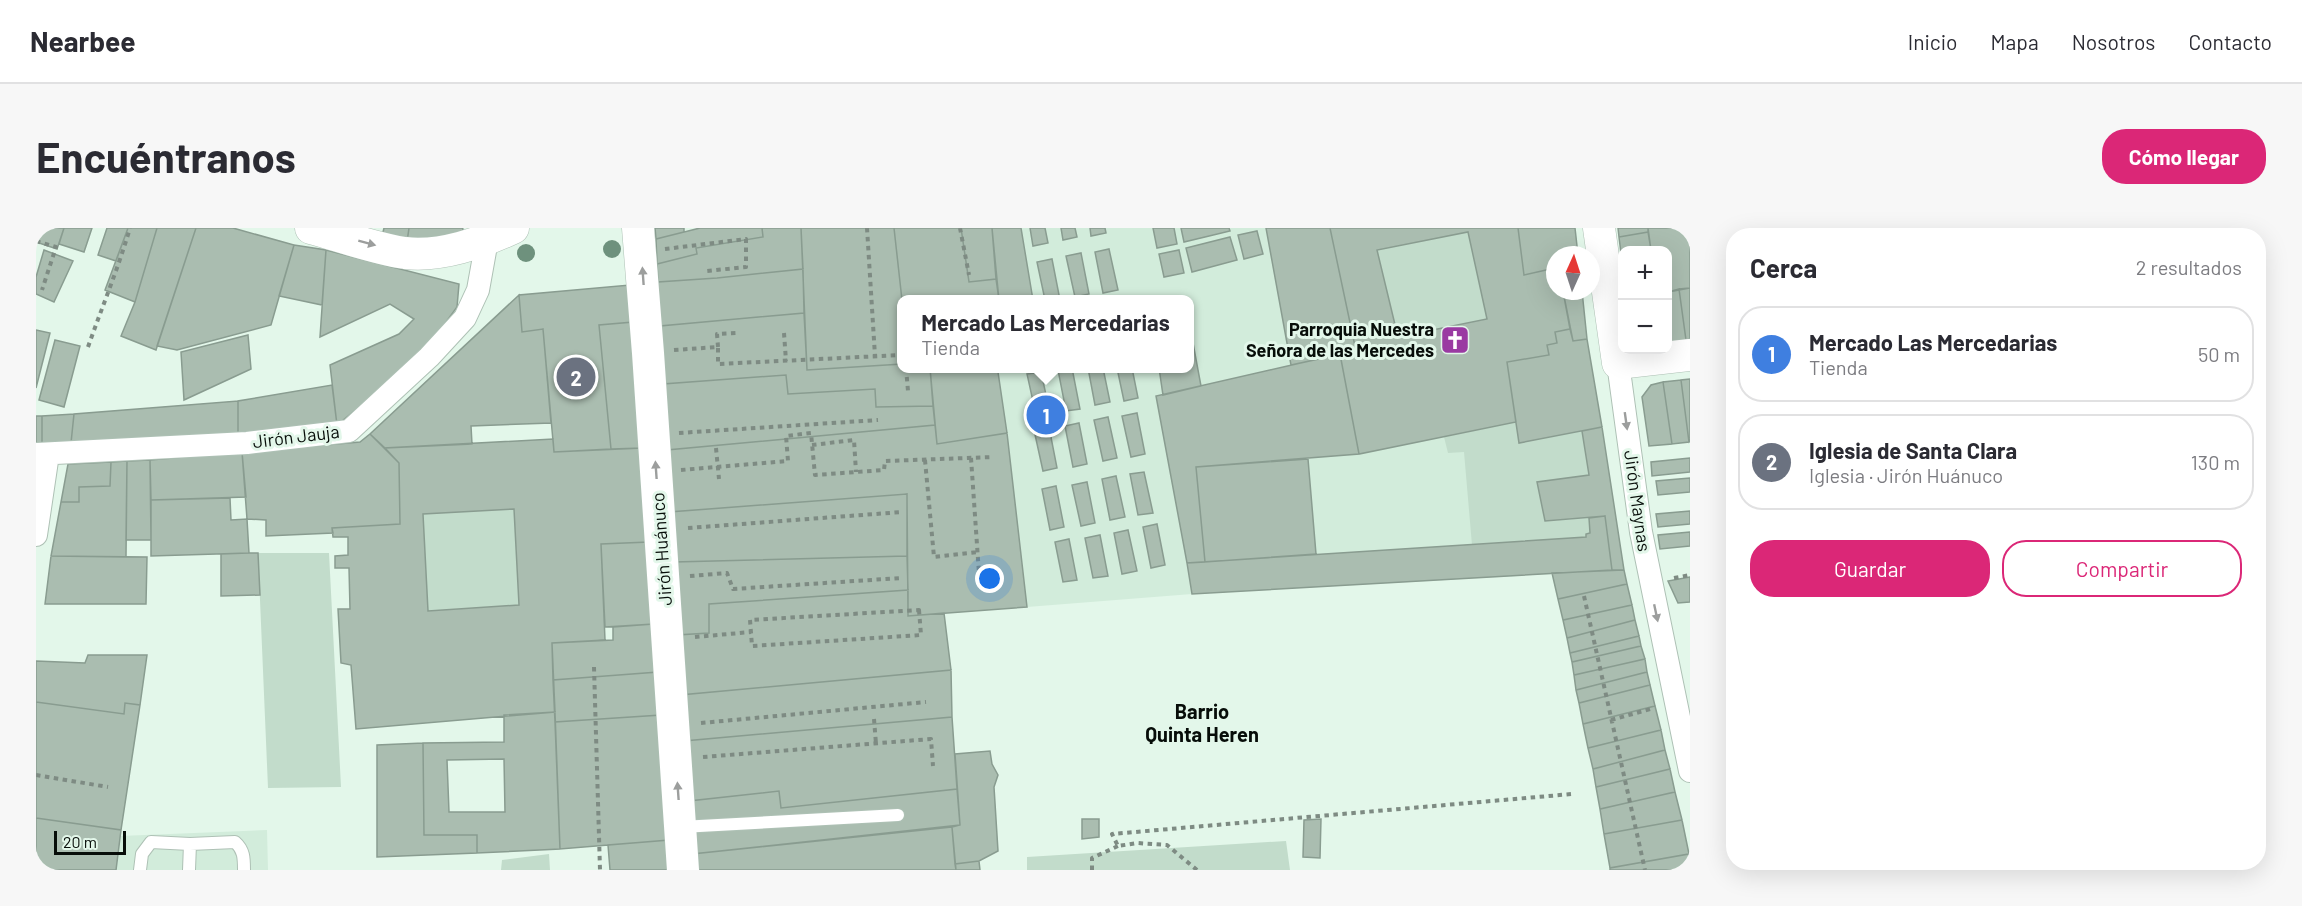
<!DOCTYPE html>
<html lang="es">
<head>
<meta charset="utf-8">
<style>
  :root { --surface:#fff; --page:#f7f7f7; --text:#2b2b33; --muted:#7c7c81; --line:#e1e1e2; --accent:#db2777 }
  body { margin:0; font-family:Barlow,sans-serif; background:var(--page); color:var(--text) }
  .controls { position:absolute; right:18px; top:18px; display:grid; overflow:hidden; border-radius:12px; box-shadow:0 6px 24px #0002 }
  .controls button { width:54px; height:54px; display:grid; place-items:center; padding:0; border:0; border-bottom:2px solid var(--line); background:var(--surface); color:var(--text); font:30px sans-serif }
  .compass { position:absolute; left:1510px; top:18px; width:54px; height:54px; border-radius:50%; background:var(--surface); box-shadow:0 6px 24px #0002; rotate:3deg }
  .scale { position:absolute; left:18px; bottom:15px; width:72px; box-sizing:border-box; padding-left:6px; border:3px solid #070d09; border-top:0; font-size:16px; line-height:21px; white-space:nowrap; color:#070d09; -webkit-text-stroke:4px #e3f7ea; paint-order:stroke }
  .you { position:absolute; left:954px; top:351px; width:21px; height:21px; margin:-15px; border:4px solid #fff; border-radius:50%; background:#1a73e8; box-shadow:0 0 0 9px #1a73e833 }
  .badge { display:grid; place-items:center; width:39px; height:39px; border-radius:50%; background:var(--accent); color:#fff; font-size:20px; font-weight:700 }
  .pin { position:absolute; translate:-50% -50%; border:3px solid #fff; box-shadow:0 2px 6px #0006 }
  .popup { position:absolute; left:861px; top:67px; width:297px; height:78px; box-sizing:border-box; display:grid; place-content:center; border-radius:12px; background:var(--surface); filter:drop-shadow(0 2px 4px #0005); font-size:20px; white-space:nowrap; color:var(--muted) }
  .popup b { font-size:22px; color:var(--text) }
  .popup::after { content:''; position:absolute; left:50%; top:100%; margin-left:-12px; border:12px solid transparent; border-top-color:var(--surface) }
  .list { margin:0; padding:0; list-style:none }
  h2 { display:flex; justify-content:space-between; align-items:center; height:78px; margin:0; padding:0 24px; font-size:26px }
  h2 small { font-size:20px; font-weight:400; color:var(--muted) }
  .list li { display:grid; grid-template-columns:39px 1fr auto; gap:18px; align-items:center; box-sizing:border-box; height:96px; margin:0 12px 12px; padding:0 12px; border:2px solid var(--line); border-radius:24px }
  .list b { display:block; font-size:22px; white-space:nowrap }
  .list p { margin:0; font-size:20px; white-space:nowrap; color:var(--muted) }
  .list em { font-size:20px; font-style:normal; color:var(--muted) }
  .actions { display:flex; gap:12px; padding:18px 24px }
  .actions a { flex:1; padding:14px 0; border:2px solid var(--accent); border-radius:24px; text-align:center; font-size:21px; color:var(--accent) }
  .actions .main { background:var(--accent); color:#fff }
  .map { position:relative; flex:none; width:1654px; height:642px; overflow:hidden; border-radius:24px }
  header { display:flex; align-items:center; gap:36px; box-sizing:border-box; height:84px; padding:0 30px; background:var(--surface); border-bottom:2px solid var(--line) }
  header strong { font-size:28px }
  nav { display:flex; gap:33px; margin-inline-start:auto; font-size:21px }
  .intro { display:flex; align-items:center; justify-content:space-between; box-sizing:border-box; height:144px; padding:0 36px }
  h1 { margin:0; font-size:42px }
  .button { padding:15px 27px; border-radius:24px; background:var(--accent); color:#fff; font-size:21px; font-weight:700 }
  main { display:flex; gap:36px; padding:0 36px }
  aside { flex:1; background:var(--surface); border-radius:24px; box-shadow:0 6px 24px #0002 }
  .map>svg:first-child { display:block }
  .built { fill:#d2ecdb }
  .green { fill:#c2dccb }
  .building { fill:#aabdb0; stroke:#899c90; stroke-width:1.5; fill-rule:evenodd }
  .lines { fill:none; stroke-linecap:round; stroke-linejoin:round }
  .lane-casing { stroke:#aec1b5; stroke-width:14 }
  .street-casing { stroke:#aec1b5; stroke-width:24 }
  .secondary-casing { stroke:#aec1b5; stroke-width:33 }
  .path { stroke:#7e8b83; stroke-width:4; stroke-dasharray:4.5 4.5; stroke-linecap:butt }
  .lane { stroke:#fff; stroke-width:12 }
  .street { stroke:#fff; stroke-width:22 }
  .secondary { stroke:#fff; stroke-width:32 }
  .tree { fill:#6e917d }
  .oneway { fill:#9c9e9d }
  .labels { text-anchor:middle; stroke-width:6; stroke-linejoin:round; paint-order:stroke }
  .poi-label { font-size:18px; font-weight:bold; fill:#070d09; stroke:#e3f7ea; text-anchor:end }
  .street-label { font-size:18px; fill:#070d09; stroke:#e3f7ea }
  .neighbourhood-label { font-size:20px; font-weight:bold; fill:#070d09; stroke:#e3f7ea }
</style>
</head>
<body>
<header>
<strong>Nearbee</strong>
<nav><a>Inicio</a><a>Mapa</a><a>Nosotros</a><a>Contacto</a></nav>
</header>
<div class="intro"><h1>Encuéntranos</h1><a class="button">Cómo llegar</a></div>
<main>
<div class="map">
<svg width="1654" height="642" viewBox="0 0 1654 642">
  <rect width="100%" height="100%" fill="#e3f7ea"/>
  <!-- built -->
  <path class="built" d="M 956,0 L 1230,0 L 1255,136 L 1304,126 L 1480,194 L 1483,215 L 1566,199 L 1588,342 L 1156,366 L 991,379 L 971,205 L 901,216 L 894,141 L 1154,140 L 1154,72 L 963,71 Z
    M 231,602 L 232,642 L 80,642 L 84,608 Z"/>
  <!-- green -->
  <path class="green" d="M 1432,4 L 1451,91 L 1362,109 L 1341,22 Z
    M 1480,194 L 1483,215 L 1546,203 L 1553,247 L 1501,254 L 1509,293 L 1553,290 L 1554,305 L 1550,306 L 1550,309 L 1436,317 L 1428,224 L 1412,225 L 1408,209 Z
    M 478,281 L 483,377 L 392,383 L 387,286 Z
    M 222,325 L 293,325 L 305,559 L 232,560 Z
    M 1250,613 L 1254,642 L 991,642 L 991,629 Z
    M 513,626 L 514,642 L 465,642 L 466,632 Z"/>
  <!-- building -->
  <path class="building" d="M 2,0 L 28,0 L 21,21 L 0,14 Z
    M 28,0 L 56,0 L 48,24 L 23,16 Z
    M 71,0 L 92,0 L 80,33 L 62,27 Z
    M 92,0 L 121,0 L 99,74 L 69,62 Z
    M 121,0 L 160,0 L 120,122 L 85,108 L 99,74 Z
    M 160,0 L 197,0 L 258,17 L 235,97 L 141,122 L 121,118 Z
    M 348,0 L 373,0 L 371,14 L 346,8 Z
    M 373,0 L 426,0 L 427,1 L 426,6 L 371,14 Z
    M 619,0 L 648,0 L 648,4 L 620,11 Z
    M 664,0 L 726,0 L 727,9 L 660,20 L 661,26 L 621,36 L 620,11 Z
    M 726,0 L 765,0 L 767,41 L 681,50 L 622,54 L 621,36 L 661,26 L 660,20 L 727,9 Z
    M 765,0 L 858,0 L 866,72 L 866,136 L 771,142 Z
    M 858,0 L 925,0 L 933,54 L 960,51 L 963,72 L 866,72 Z
    M 925,0 L 956,0 L 960,51 L 933,54 Z
    M 956,0 L 985,0 L 997,72 L 963,72 Z
    M 994,0 L 1009,0 L 1012,15 L 997,18 Z
    M 1025,0 L 1039,0 L 1041,9 L 1027,12 Z
    M 1054,0 L 1069,0 L 1070,5 L 1055,8 Z
    M 1117,0 L 1138,0 L 1141,16 L 1121,20 Z
    M 1145,0 L 1193,0 L 1194,3 L 1148,14 Z
    M 1230,0 L 1294,0 L 1320,123 L 1255,137 Z
    M 1294,0 L 1482,0 L 1488,47 L 1519,40 L 1519,63 L 1527,63 L 1534,101 L 1519,104 L 1521,115 L 1511,117 L 1513,127 L 1471,134 L 1480,194 L 1323,226 L 1304,126 L 1320,123 ZM 1432,4 L 1451,91 L 1362,109 L 1341,22 Z
    M 1482,0 L 1539,0 L 1542,27 L 1519,27 L 1519,40 L 1488,47 Z
    M 1582,0 L 1612,0 L 1612,4 L 1583,9 Z
    M 1612,0 L 1654,0 L 1654,60 L 1632,64 L 1632,22 L 1615,22 Z
    M 1221,3 L 1227,26 L 1208,31 L 1202,7 Z
    M 1612,4 L 1615,22 L 1586,22 L 1586,33 L 1583,9 Z
    M 1194,9 L 1201,32 L 1156,44 L 1150,20 Z
    M 258,17 L 290,22 L 286,77 L 243,68 Z
    M 1073,21 L 1082,62 L 1067,65 L 1059,24 Z
    M 8,22 L 37,33 L 18,74 L 0,66 L 0,49 Z
    M 290,22 L 423,56 L 421,79 L 408,97 L 358,151 L 301,197 L 294,137 L 363,106 L 378,91 L 354,76 L 284,109 Z
    M 1143,22 L 1148,45 L 1128,49 L 1123,26 Z
    M 1045,25 L 1053,66 L 1039,69 L 1030,28 Z
    M 1016,31 L 1024,72 L 1009,72 L 1001,34 Z
    M 767,41 L 768,85 L 624,98 L 622,54 L 681,50 Z
    M 594,57 L 597,94 L 563,97 L 575,221 L 518,224 L 507,101 L 486,104 L 483,67 Z
    M 1654,60 L 1654,111 L 1650,112 L 1643,61 Z
    M 1643,61 L 1650,112 L 1632,114 L 1632,64 Z
    M 1527,63 L 1546,63 L 1551,111 L 1537,113 Z
    M 483,67 L 486,104 L 507,101 L 515,195 L 435,198 L 436,216 L 349,220 L 334,206 Z
    M 768,85 L 771,142 L 866,136 L 866,140 L 894,140 L 897,178 L 840,179 L 839,161 L 752,166 L 750,147 L 627,156 L 624,98 Z
    M 597,94 L 607,220 L 575,221 L 563,97 Z
    M 1154,99 L 1165,158 L 1127,167 L 1123,140 L 1154,140 Z
    M 1534,101 L 1537,113 L 1551,111 L 1566,199 L 1483,215 L 1471,134 L 1513,127 L 1511,117 L 1521,115 L 1519,104 Z
    M 0,102 L 14,105 L 0,160 Z
    M 212,107 L 215,141 L 148,172 L 145,124 Z
    M 19,112 L 44,118 L 28,179 L 3,172 Z
    M 1304,126 L 1323,226 L 1160,239 L 1169,334 L 1151,335 L 1120,168 Z
    M 894,140 L 979,140 L 962,144 L 971,205 L 901,216 Z
    M 1036,140 L 1044,181 L 1030,183 L 1022,142 Z
    M 1052,140 L 1067,140 L 1074,174 L 1059,177 Z
    M 1081,140 L 1096,140 L 1102,170 L 1088,173 Z
    M 1005,144 L 1014,185 L 1000,187 L 991,146 Z
    M 750,147 L 752,166 L 839,161 L 840,179 L 897,178 L 899,197 L 631,222 L 627,156 Z
    M 1654,151 L 1654,213 L 1653,214 L 1645,152 Z
    M 1645,152 L 1653,214 L 1636,216 L 1627,154 Z
    M 1627,154 L 1636,216 L 1613,218 L 1606,169 L 1615,157 Z
    M 296,157 L 301,197 L 202,206 L 202,173 Z
    M 202,173 L 202,206 L 35,215 L 38,186 Z
    M 1101,185 L 1109,226 L 1095,229 L 1086,188 Z
    M 38,186 L 35,215 L 6,216 L 6,188 Z
    M 0,188 L 6,188 L 6,216 L 0,216 Z
    M 1072,189 L 1081,230 L 1067,233 L 1058,192 Z
    M 1043,195 L 1051,236 L 1037,239 L 1029,198 Z
    M 899,197 L 901,216 L 971,205 L 991,379 L 872,388 L 871,266 L 633,284 L 631,222 Z
    M 1013,199 L 1021,240 L 1007,243 L 998,202 Z
    M 1566,199 L 1588,342 L 1576,342 L 1569,288 L 1509,293 L 1501,254 L 1553,247 L 1546,203 Z
    M 334,206 L 363,235 L 364,296 L 296,300 L 297,305 L 230,308 L 230,292 L 211,291 L 206,224 L 324,214 Z
    M 517,211 L 518,224 L 607,220 L 613,314 L 565,316 L 569,412 L 516,415 L 519,484 L 320,501 L 315,437 L 305,435 L 302,381 L 314,381 L 313,340 L 299,340 L 299,328 L 312,327 L 312,309 L 297,309 L 296,300 L 364,296 L 363,235 L 349,220 ZM 478,281 L 483,377 L 392,383 L 387,286 Z
    M 206,224 L 210,269 L 115,272 L 114,232 Z
    M 1654,230 L 1654,244 L 1616,248 L 1615,234 Z
    M 1272,231 L 1280,326 L 1169,334 L 1160,239 Z
    M 114,232 L 115,312 L 90,312 L 91,233 Z
    M 91,233 L 90,329 L 15,328 L 25,274 L 43,274 L 43,259 L 74,258 L 75,234 Z
    M 75,234 L 74,258 L 43,259 L 43,274 L 25,274 L 32,236 Z
    M 1108,244 L 1117,285 L 1102,287 L 1094,246 Z
    M 1080,248 L 1089,289 L 1074,292 L 1066,251 Z
    M 1654,250 L 1654,264 L 1622,267 L 1620,253 Z
    M 1051,254 L 1059,295 L 1045,298 L 1036,257 Z
    M 1020,258 L 1028,299 L 1014,302 L 1006,261 Z
    M 871,266 L 871,328 L 638,334 L 633,284 Z
    M 194,270 L 195,292 L 211,291 L 213,325 L 115,328 L 115,272 Z
    M 1654,283 L 1654,296 L 1622,299 L 1620,286 Z
    M 1569,288 L 1576,342 L 1156,366 L 1151,335 L 1550,309 L 1550,306 L 1554,305 L 1553,290 Z
    M 1121,296 L 1129,337 L 1115,340 L 1107,299 Z
    M 1092,302 L 1101,343 L 1086,346 L 1078,305 Z
    M 1654,304 L 1654,318 L 1624,321 L 1622,307 Z
    M 1064,307 L 1072,348 L 1057,350 L 1049,310 Z
    M 1033,311 L 1041,352 L 1027,354 L 1019,314 Z
    M 613,314 L 618,396 L 569,399 L 565,316 Z
    M 213,325 L 222,325 L 224,367 L 185,368 L 185,326 Z
    M 15,328 L 111,329 L 110,376 L 9,376 Z
    M 871,328 L 872,362 L 673,376 L 673,405 L 641,407 L 638,334 Z
    M 1588,342 L 1591,356 L 1522,371 L 1516,345 Z
    M 1654,349 L 1654,374 L 1642,375 L 1632,353 Z
    M 1591,356 L 1596,377 L 1527,392 L 1522,371 Z
    M 872,362 L 872,388 L 908,385 L 915,442 L 644,467 L 641,407 L 673,405 L 673,376 Z
    M 1596,377 L 1599,392 L 1531,410 L 1527,392 Z
    M 1599,392 L 1603,408 L 1534,425 L 1531,410 Z
    M 618,396 L 622,444 L 517,452 L 516,415 L 577,412 L 577,399 Z
    M 1603,408 L 1605,418 L 1536,434 L 1534,425 Z
    M 1605,418 L 1609,431 L 1538,447 L 1536,434 Z
    M 52,427 L 111,427 L 104,477 L 89,475 L 88,486 L 0,474 L 0,433 L 49,435 Z
    M 1609,431 L 1611,444 L 1540,462 L 1538,447 Z
    M 915,442 L 916,489 L 648,513 L 644,467 Z
    M 622,444 L 625,487 L 519,494 L 517,452 Z
    M 1611,444 L 1614,457 L 1543,475 L 1540,462 Z
    M 1614,457 L 1619,478 L 1547,496 L 1543,475 Z
    M 0,474 L 88,486 L 89,475 L 104,477 L 85,602 L 0,590 Z
    M 1619,478 L 1625,502 L 1552,520 L 1547,496 Z
    M 519,484 L 524,621 L 441,625 L 441,607 L 388,607 L 387,515 L 468,514 L 468,487 ZM 468,531 L 469,584 L 413,584 L 411,532 Z
    M 625,487 L 633,612 L 524,621 L 519,494 Z
    M 916,489 L 921,561 L 745,580 L 743,563 L 653,573 L 648,513 Z
    M 1625,502 L 1629,522 L 1557,541 L 1552,520 Z
    M 387,515 L 388,607 L 441,607 L 441,625 L 341,629 L 341,517 Z
    M 1629,522 L 1634,541 L 1560,559 L 1557,541 Z
    M 954,523 L 956,536 L 962,547 L 958,559 L 962,623 L 943,633 L 919,636 L 916,599 L 924,597 L 919,526 Z
    M 1634,541 L 1639,564 L 1564,581 L 1560,559 Z
    M 921,561 L 924,597 L 656,626 L 653,573 L 743,563 L 745,580 Z
    M 1639,564 L 1646,592 L 1568,606 L 1564,581 Z
    M 0,590 L 85,602 L 80,642 L 0,642 Z
    M 1046,591 L 1063,591 L 1063,609 L 1046,611 Z
    M 1285,591 L 1284,630 L 1267,629 L 1268,592 Z
    M 1646,592 L 1653,626 L 1574,640 L 1568,606 Z
    M 916,599 L 920,642 L 657,642 L 656,626 Z
    M 633,612 L 635,642 L 574,642 L 572,617 Z
    M 1653,626 L 1654,642 L 1574,642 L 1574,640 Z
    M 943,633 L 944,642 L 920,642 L 919,636 Z"/>
  <g class="lines">
    <!-- lane casing -->
    <g class="lane-casing">
      <path id="lane" d="M 645,599 L 862,587
        M 104,642 L 106,626 L 115,614 L 154,616 L 199,614 C 208,622 208,630 208,642
        M 153,642 L 154,616"/>
    </g>
    <!-- street casing -->
    <g class="street-casing">
      <path id="street" d="M 1582,135 L 1605,304 L 1654,543
        M 0,226 L 211,215 L 313,203 L 393,129 L 429,90 L 442,62 L 451,12
        M 0,307 L 12,226"/>
    </g>
    <!-- secondary casing -->
    <g class="secondary-casing">
      <path id="secondary" d="M 275,0 C 304,8 340,21 369,25 C 406,29 444,15 477,0
        M 602,0 L 612,125 L 647,642
        M 1563,0 L 1582,135 L 1654,127"/>
    </g>
    <!-- path -->
    <path class="path" d="M 831,0 L 839,128
      M 924,0 L 933,47
      M 0,11 L 4,0
      M 0,13 L 20,19 L 6,62
      M 629,21 L 710,11 L 710,39 L 671,43
      M 748,105 L 750,133
      M 52,119 C 66,79 82,41 94,0
      M 682,119 L 681,106 L 702,105
      M 638,122 L 682,119 L 682,136 L 866,127
      M 870,140 L 872,163
      M 643,205 L 842,192
      M 776,217 L 818,212 L 820,244
      M 680,220 L 683,251
      M 935,230 L 944,360
      M 889,232 L 898,329 L 941,324
      M 645,242 L 752,233 L 750,208 L 775,205 L 779,247 L 848,242 L 849,233 L 957,229
      M 652,300 L 866,284
      M 654,348 L 691,345 L 697,361 L 865,350
      M 1638,350 L 1654,347
      M 1548,368 L 1609,642
      M 883,382 L 885,407 L 716,418 L 714,392 Z
      M 659,409 L 715,404
      M 558,439 L 564,642
      M 838,491 L 840,516
      M 1575,492 L 1618,480
      M 665,495 L 890,474
      M 667,529 L 895,511 L 897,538
      M 0,547 L 72,559
      M 1056,642 L 1056,630 L 1082,618
      M 1161,642 L 1131,617 L 1101,615 L 1082,618 L 1076,606 L 1536,566"/>
    <!-- lane -->
    <use href="#lane" class="lane"/>
    <!-- street -->
    <use href="#street" class="street"/>
    <!-- secondary -->
    <use href="#secondary" class="secondary"/>
  </g>
  <!-- trees -->
  <g class="tree">
    <circle cx="576" cy="21" r="9"/>
    <circle cx="490" cy="25" r="9"/>
  </g>
  <!-- one-way arrows -->
  <defs><path id="oneway-solid" d="M-6-.8H1V-3.2L6.5 0L1 3.2V.8H-6Z" transform="scale(1.5)"/></defs>
  <g class="oneway">
    <use href="#oneway-solid" transform="translate(331 15) rotate(15)"/>
    <use href="#oneway-solid" transform="translate(607 48) rotate(-94)"/>
    <use href="#oneway-solid" transform="translate(1590 193) rotate(82)"/>
    <use href="#oneway-solid" transform="translate(620 242) rotate(-94)"/>
    <use href="#oneway-solid" transform="translate(1620 385) rotate(78)"/>
    <use href="#oneway-solid" transform="translate(642 563) rotate(-94)"/>
  </g>
  <!-- icons -->
  <defs>
    <g id="church-square" transform="scale(1.5)"><rect x="-9" y="-9" width="18" height="18" rx="4" fill="#9a3aa2" stroke="#e3f7ea"/><path d="M-1.2-6h2.4v3.5h3.3v2.4h-3.3V6h-2.4V-.1h-3.3v-2.4h3.3Z" fill="#fff"/></g>
  </defs>
  <g fill-rule="evenodd">
    <use href="#church-square" x="1419" y="112"/>
  </g>
  <g class="labels">
    <!-- poi labels -->
    <g class="poi-label">
      <text x="1398" y="108">Parroquia Nuestra<tspan x="1398" dy="21">Señora de las Mercedes</tspan></text>
    </g>
    <!-- street labels -->
    <g class="street-label">
      <text transform="translate(260 209) rotate(-7)" y="6">Jirón Jauja</text>
      <text transform="translate(1601 273) rotate(82)" y="6">Jirón Maynas</text>
      <text transform="translate(626 321) rotate(-94)" y="6">Jirón Huánuco</text>
    </g>
    <!-- neighbourhood labels -->
    <g class="neighbourhood-label">
      <text x="1166" y="491">Barrio<tspan x="1166" dy="23">Quinta Heren</tspan></text>
    </g>
  </g>
</svg>
<div class="controls">
<button>+</button>
<button>−</button>
</div>
<svg class="compass" viewBox="-18 -18 36 36"><path d="M0-13l5 13h-10z" fill="#e53935"/><path d="M0 13l5-13h-10z" fill="#7c7c81"/></svg>
<div class="scale">20 m</div>
<div class="you"></div>
<div class="pin badge" style="left:1010px;top:187px;background:#3f7fe0">1</div>
<div class="popup"><b>Mercado Las Mercedarias</b>Tienda</div>
<div class="pin badge" style="left:540px;top:149px;background:#6b7280">2</div>
</div>
<aside>
<h2>Cerca<small>2 resultados</small></h2>
<ul class="list">
<li><span class="badge" style="background:#3f7fe0">1</span><div><b>Mercado Las Mercedarias</b><p>Tienda</p></div><em>50 m</em></li>
<li><span class="badge" style="background:#6b7280">2</span><div><b>Iglesia de Santa Clara</b><p>Iglesia · Jirón Huánuco</p></div><em>130 m</em></li>
</ul>
<div class="actions"><a class="main">Guardar</a><a>Compartir</a></div>
</aside>
</main>
</body>
</html>
